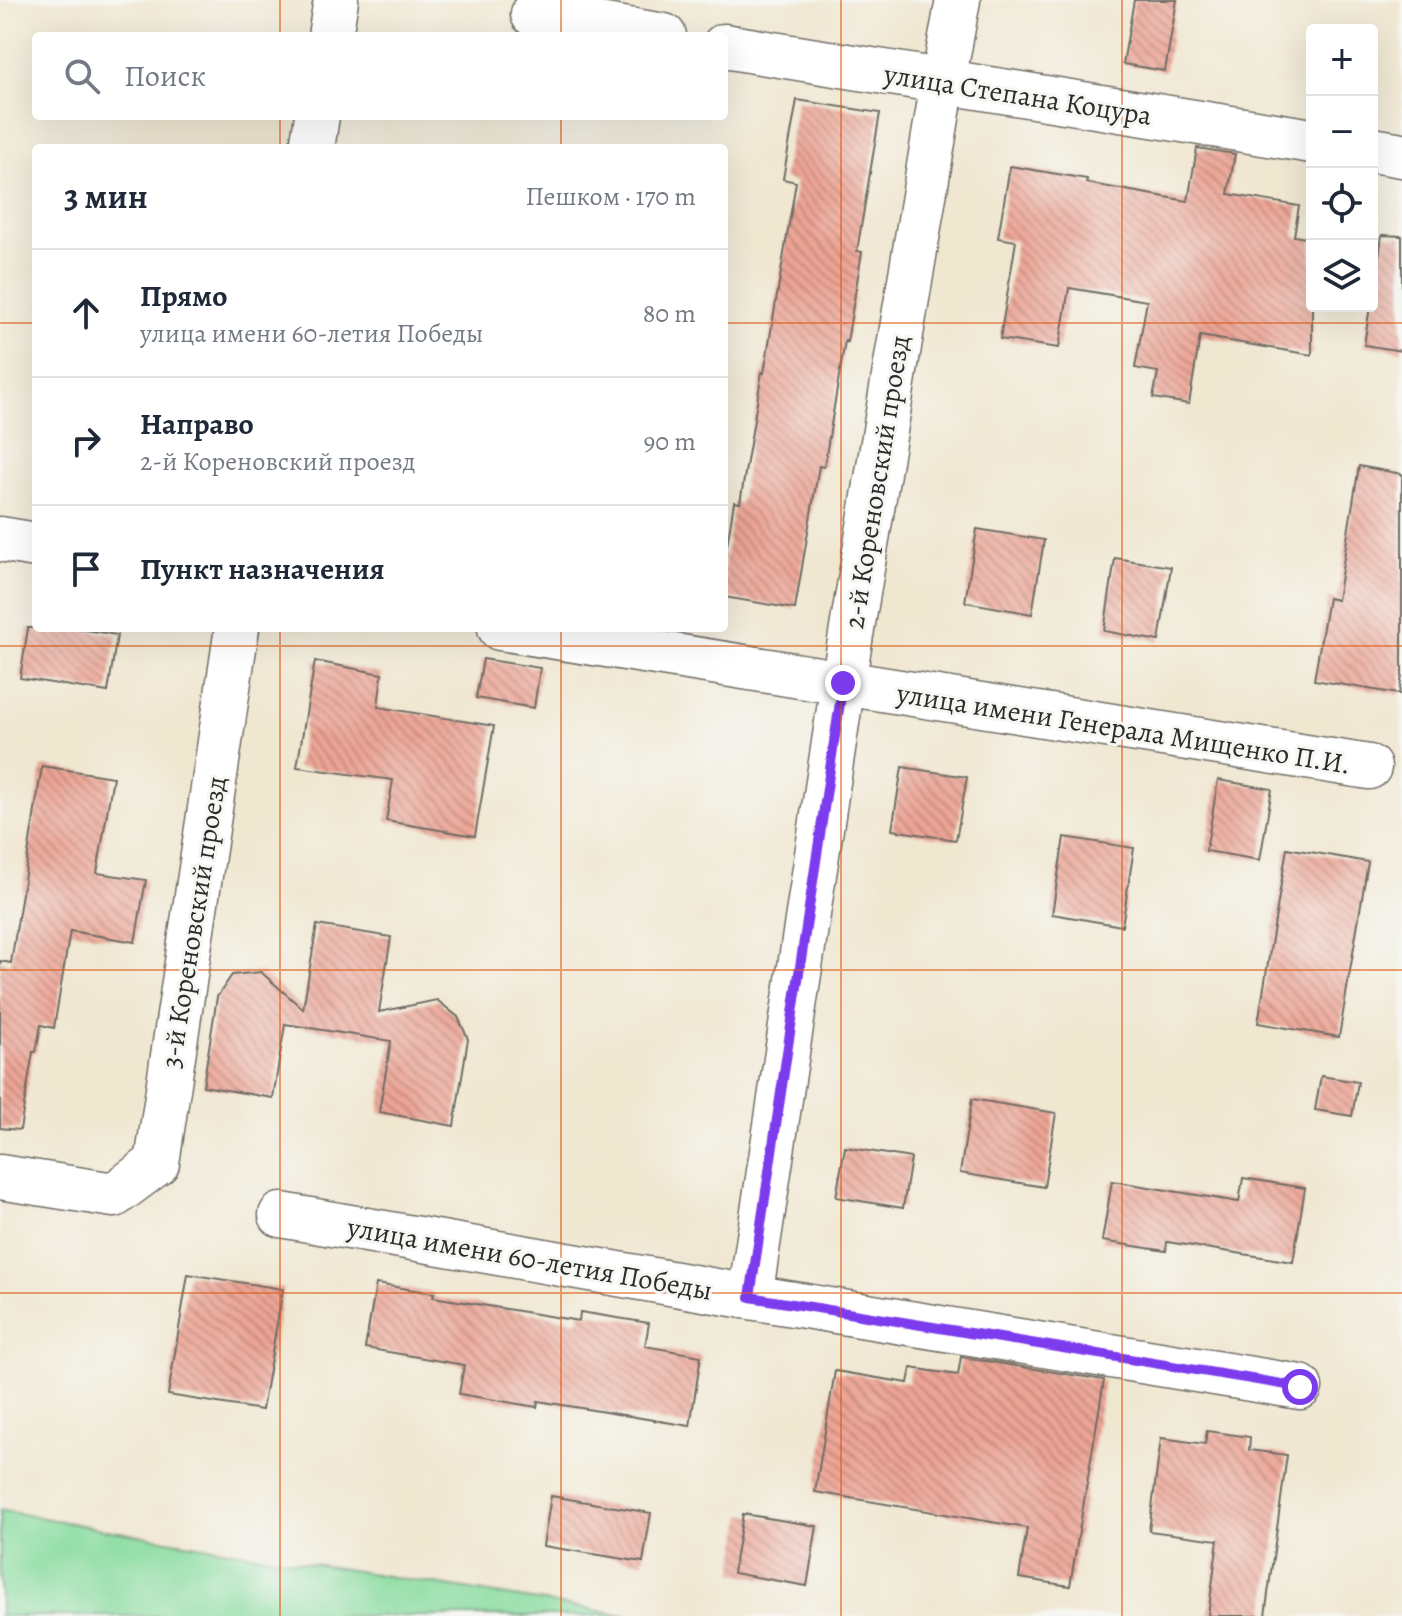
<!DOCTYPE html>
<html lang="ru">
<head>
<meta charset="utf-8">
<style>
  :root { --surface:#fff; --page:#f6f6f7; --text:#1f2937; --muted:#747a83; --line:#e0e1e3 }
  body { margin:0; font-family:Alegreya,serif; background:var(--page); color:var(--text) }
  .controls { position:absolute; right:24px; top:24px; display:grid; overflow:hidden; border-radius:8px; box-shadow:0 8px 32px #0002 }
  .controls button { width:72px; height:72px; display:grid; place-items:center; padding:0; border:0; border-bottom:2px solid var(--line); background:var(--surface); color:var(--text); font:40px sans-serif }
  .stop { position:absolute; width:24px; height:24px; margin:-18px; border:6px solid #7c3aed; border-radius:50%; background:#fff }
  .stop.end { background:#7c3aed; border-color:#fff; box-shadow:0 2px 8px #0008 }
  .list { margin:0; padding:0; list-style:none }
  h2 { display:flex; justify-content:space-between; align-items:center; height:104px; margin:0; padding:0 32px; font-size:34px }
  h2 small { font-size:26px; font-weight:400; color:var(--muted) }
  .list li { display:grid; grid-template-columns:52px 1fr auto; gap:24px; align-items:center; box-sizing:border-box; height:128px; padding:0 32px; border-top:2px solid var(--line) }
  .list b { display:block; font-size:30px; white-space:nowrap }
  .list p { margin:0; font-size:26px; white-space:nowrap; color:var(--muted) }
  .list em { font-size:26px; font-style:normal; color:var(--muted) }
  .icon { flex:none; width:44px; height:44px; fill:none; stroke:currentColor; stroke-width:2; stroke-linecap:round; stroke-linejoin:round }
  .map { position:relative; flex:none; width:1402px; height:1616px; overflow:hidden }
  .search { position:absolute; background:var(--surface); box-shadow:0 8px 32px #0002; left:32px; top:32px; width:696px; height:88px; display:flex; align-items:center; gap:20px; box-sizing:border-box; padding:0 28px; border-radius:8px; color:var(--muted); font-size:30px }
  .panel { position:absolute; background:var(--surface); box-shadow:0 8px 32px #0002; left:32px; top:144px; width:696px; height:488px; border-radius:8px }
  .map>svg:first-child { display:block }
  .green { fill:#86db9e; stroke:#588364; stroke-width:2 }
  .building { fill:url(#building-back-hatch) }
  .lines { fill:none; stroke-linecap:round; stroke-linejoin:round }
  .minor-casing { stroke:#706d65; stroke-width:47 }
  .minor { stroke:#fff; stroke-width:44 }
  .route { stroke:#7c3aed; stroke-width:10 }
  .grid { fill:none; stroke:#df570e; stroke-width:2; stroke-opacity:0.55 }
  .labels { text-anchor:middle; stroke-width:6; stroke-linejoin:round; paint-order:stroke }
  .street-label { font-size:28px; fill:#2b2b2b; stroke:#f6f6f2 }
</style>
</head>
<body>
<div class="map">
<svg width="1402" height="1616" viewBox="0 0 1402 1616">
  <defs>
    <pattern id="building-back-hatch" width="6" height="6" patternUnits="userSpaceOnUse" patternTransform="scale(2)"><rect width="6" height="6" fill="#eca495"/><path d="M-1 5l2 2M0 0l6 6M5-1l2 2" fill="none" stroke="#bf867a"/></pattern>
  </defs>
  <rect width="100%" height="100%" fill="#f6f6f2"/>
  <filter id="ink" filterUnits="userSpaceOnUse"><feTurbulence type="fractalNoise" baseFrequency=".0125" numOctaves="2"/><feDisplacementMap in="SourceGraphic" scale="16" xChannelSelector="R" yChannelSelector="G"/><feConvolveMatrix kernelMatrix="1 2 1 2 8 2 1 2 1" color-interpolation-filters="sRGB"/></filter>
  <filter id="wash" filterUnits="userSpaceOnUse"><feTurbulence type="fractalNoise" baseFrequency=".006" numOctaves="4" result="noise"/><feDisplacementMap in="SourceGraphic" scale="32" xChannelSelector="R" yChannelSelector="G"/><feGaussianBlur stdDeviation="1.8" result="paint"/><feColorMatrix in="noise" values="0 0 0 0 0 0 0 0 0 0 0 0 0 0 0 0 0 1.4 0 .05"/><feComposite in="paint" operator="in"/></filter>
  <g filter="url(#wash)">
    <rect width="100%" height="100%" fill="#f0e7d1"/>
    <!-- green -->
    <path class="green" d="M 0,1510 L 113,1531 L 629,1616 L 0,1616 Z"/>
    <g id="blocks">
      <!-- building -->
      <path class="building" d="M 1134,0 L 1177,0 L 1165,71 L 1123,64 Z
        M 797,100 L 880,113 L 857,251 L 862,252 L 847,342 L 845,341 L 824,467 L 819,466 L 795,609 L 724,597 L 724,564 L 734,502 L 740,503 L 762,372 L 764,373 L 796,182 L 783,179 Z
        M 1197,148 L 1235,154 L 1228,194 L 1299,206 L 1294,236 L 1312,239 L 1312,355 L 1200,336 L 1189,404 L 1153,398 L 1158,372 L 1135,368 L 1147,301 L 1069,288 L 1059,348 L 1000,339 L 1016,241 L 998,238 L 1010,166 L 1087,179 L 1086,183 L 1188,201 Z
        M 1382,235 L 1402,236 L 1402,351 L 1364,345 L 1370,306 L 1372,306 Z
        M 1359,466 L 1402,474 L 1402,675 L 1399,694 L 1314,680 L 1328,598 L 1337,600 Z
        M 977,529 L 1044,540 L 1032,614 L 965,602 Z
        M 1115,558 L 1171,567 L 1159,641 L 1104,631 Z
        M 28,628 L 74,628 L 117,635 L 108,692 L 20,678 Z
        M 483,659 L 540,668 L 534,708 L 476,698 Z
        M 315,661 L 382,674 L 378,707 L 494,726 L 475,836 L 386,821 L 393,780 L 297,767 Z
        M 42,766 L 113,777 L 97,873 L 146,880 L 135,942 L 70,931 L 54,1028 L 41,1025 L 36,1052 L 33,1052 L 20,1130 L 0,1128 L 0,961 L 11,963 Z
        M 902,767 L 967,777 L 956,840 L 892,830 Z
        M 1218,780 L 1272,789 L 1260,860 L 1206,851 Z
        M 1064,837 L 1134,848 L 1122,926 L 1052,914 Z
        M 1287,848 L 1368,862 L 1339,1037 L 1258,1023 Z
        M 317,925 L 391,937 L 379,1012 L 437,1000 L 458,1017 L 468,1039 L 454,1126 L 379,1112 L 391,1041 L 285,1024 L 273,1098 L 203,1086 L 217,997 L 232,975 L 261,972 L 303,1009 Z
        M 1321,1076 L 1358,1082 L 1352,1116 L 1315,1110 Z
        M 972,1099 L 1056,1113 L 1044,1187 L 960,1173 Z
        M 845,1147 L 911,1158 L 903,1208 L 836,1197 Z
        M 1243,1178 L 1305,1188 L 1293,1262 L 1167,1242 L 1166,1251 L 1102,1241 L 1112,1181 L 1239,1202 Z
        M 188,1274 L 283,1289 L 262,1410 L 168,1395 Z
        M 376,1284 L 434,1293 L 433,1297 L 579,1321 L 580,1312 L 649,1323 L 645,1346 L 701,1356 L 690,1426 L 538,1401 L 537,1407 L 459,1394 L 464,1365 L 365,1348 Z
        M 961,1357 L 1104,1380 L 1070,1586 L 1019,1578 L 1027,1528 L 815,1492 L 835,1371 L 908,1383 L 911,1368 L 958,1375 Z
        M 1207,1431 L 1250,1437 L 1249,1450 L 1287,1455 L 1265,1616 L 1208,1616 L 1218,1540 L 1149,1531 L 1161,1438 L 1205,1444 Z
        M 551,1496 L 651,1513 L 643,1562 L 543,1546 Z
        M 743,1514 L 817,1526 L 807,1586 L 733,1573 Z"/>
    </g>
  </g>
  <g filter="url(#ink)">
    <use href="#blocks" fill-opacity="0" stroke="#706d65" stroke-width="2"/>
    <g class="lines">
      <!-- minor casing -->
      <g class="minor-casing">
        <path id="minor" d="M 533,14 L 664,36
          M 330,36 L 336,0
          M 724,46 L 1312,141
          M 312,148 L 317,116
          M 1372,150 L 1402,155
          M 0,539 L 36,545
          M 500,628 L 1369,767
          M 0,1177 L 114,1195 L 157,1163 L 237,628
          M 281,1215 L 750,1297 L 1300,1387
          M 750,1297 L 843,683 L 943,82 L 958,0"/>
      </g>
      <!-- minor -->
      <use href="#minor" class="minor"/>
    </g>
  </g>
  <g class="lines" filter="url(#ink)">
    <!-- route -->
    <path class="route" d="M 843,683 L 750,1297 L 1300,1387"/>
  </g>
  <!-- grid -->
  <path class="grid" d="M 280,0 L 280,36M 561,0 L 561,36M 841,0 L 841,1616M 1122,0 L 1122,1616M 280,116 L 280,148M 561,116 L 561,148M 0,323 L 36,323M 724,323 L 1402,323M 280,628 L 280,1616M 561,628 L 561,1616M 0,646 L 1402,646M 0,970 L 1402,970M 0,1293 L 1402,1293"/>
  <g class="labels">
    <!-- street labels -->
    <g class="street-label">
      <text transform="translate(1018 94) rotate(9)" y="10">улица Степана Коцура</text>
      <text transform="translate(876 482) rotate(-81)" y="10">2-й Кореновский проезд</text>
      <text transform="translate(1124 728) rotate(9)" y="10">улица имени Генерала Мищенко П.И.</text>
      <text transform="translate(193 922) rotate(-81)" y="10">3-й Кореновский проезд</text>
      <text transform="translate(530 1258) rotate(10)" y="10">улица имени 60-летия Победы</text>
    </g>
  </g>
</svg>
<div class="controls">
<button>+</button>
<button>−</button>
<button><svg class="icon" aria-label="locate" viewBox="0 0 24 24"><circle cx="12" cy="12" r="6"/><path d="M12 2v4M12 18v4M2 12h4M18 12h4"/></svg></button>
<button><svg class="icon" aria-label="layers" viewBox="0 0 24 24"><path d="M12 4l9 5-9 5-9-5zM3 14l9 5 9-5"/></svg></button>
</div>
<div class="stop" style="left:1300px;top:1387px"></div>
<div class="stop end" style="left:843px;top:683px"></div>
<div class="search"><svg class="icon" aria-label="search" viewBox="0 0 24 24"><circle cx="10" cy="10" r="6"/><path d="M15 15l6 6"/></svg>Поиск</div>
<section class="panel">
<h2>3 мин<small>Пешком · 170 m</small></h2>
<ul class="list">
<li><svg class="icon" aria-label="ahead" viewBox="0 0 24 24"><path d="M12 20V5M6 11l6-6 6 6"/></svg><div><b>Прямо</b><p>улица имени 60-летия Победы</p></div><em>80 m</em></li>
<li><svg class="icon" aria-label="right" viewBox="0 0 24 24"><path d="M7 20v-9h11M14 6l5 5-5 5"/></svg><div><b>Направо</b><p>2-й Кореновский проезд</p></div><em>90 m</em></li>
<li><svg class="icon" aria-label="arrive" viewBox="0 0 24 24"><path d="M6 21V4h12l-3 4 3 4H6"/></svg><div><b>Пункт назначения</b></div></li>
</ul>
</section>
</div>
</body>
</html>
